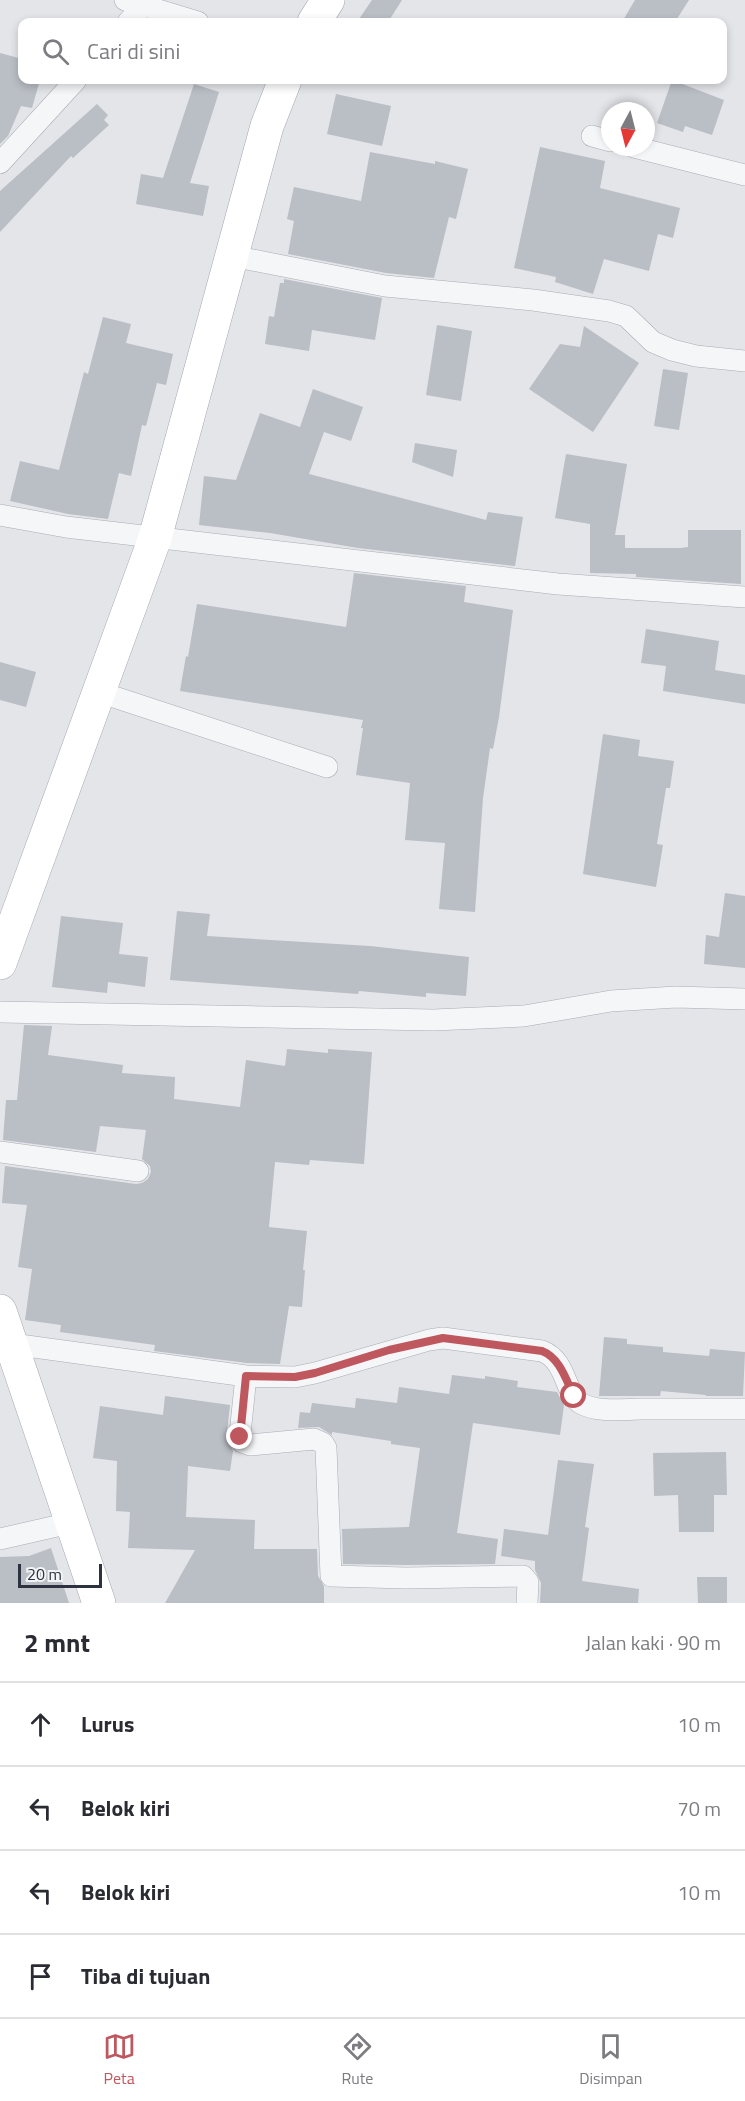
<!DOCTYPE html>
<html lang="id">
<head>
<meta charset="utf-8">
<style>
  :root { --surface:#fff; --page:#f7f7f7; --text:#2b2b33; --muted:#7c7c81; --line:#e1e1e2; --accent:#bf575e }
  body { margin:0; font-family:"Titillium Web",sans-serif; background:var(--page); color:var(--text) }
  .compass { position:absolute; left:601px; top:102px; width:54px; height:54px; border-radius:50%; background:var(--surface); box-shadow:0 3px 9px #0003; rotate:187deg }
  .scale { position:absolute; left:18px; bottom:15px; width:84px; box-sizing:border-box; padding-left:6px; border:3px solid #2c323f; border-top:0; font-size:16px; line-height:21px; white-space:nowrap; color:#2c323f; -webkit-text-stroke:4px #f2f4f7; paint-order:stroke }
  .stop { position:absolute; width:18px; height:18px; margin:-14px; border:4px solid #bf575e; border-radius:50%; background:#fff }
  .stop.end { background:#bf575e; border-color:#fff; box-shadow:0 2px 6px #0008 }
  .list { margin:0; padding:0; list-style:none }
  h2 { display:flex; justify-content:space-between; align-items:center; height:78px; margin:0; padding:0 24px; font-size:26px }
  h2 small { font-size:20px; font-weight:400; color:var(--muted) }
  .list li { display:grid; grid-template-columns:39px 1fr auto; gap:18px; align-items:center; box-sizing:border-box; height:84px; padding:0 24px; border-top:2px solid var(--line) }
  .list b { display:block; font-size:22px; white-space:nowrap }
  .list em { font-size:20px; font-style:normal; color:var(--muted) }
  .icon { flex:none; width:33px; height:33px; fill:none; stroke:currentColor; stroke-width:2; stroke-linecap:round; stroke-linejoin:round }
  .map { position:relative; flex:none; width:745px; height:1603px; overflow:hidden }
  .search { position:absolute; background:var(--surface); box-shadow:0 3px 9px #0003; left:18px; right:18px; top:18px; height:66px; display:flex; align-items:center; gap:15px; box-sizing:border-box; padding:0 21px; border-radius:12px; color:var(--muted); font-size:22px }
  .sheet { height:414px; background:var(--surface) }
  nav { display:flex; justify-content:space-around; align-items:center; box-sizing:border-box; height:84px; border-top:2px solid var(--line); background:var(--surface); font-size:16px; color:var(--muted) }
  nav a { display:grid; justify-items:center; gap:3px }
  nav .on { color:var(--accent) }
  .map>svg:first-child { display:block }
  .building { fill:#babec5 }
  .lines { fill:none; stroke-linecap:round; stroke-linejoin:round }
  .street-casing { stroke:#a8acb3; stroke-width:22 }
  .primary-casing { stroke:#a3a8b4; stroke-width:34 }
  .street { stroke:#f5f6f8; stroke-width:21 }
  .primary { stroke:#fff; stroke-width:33 }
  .route { stroke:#bf575e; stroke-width:8 }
</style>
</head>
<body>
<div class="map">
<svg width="745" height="1603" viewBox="0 0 745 1603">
  <rect width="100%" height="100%" fill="#e3e5e9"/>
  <!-- building -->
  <path class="building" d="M 372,0 L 402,0 L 388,22 L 357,22 Z
    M 635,0 L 689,0 L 675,22 L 622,22 Z
    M 0,53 L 22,59 L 22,80 L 40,80 L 32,108 L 21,106 L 8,136 L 0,144 Z
    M 672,80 L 724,100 L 712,135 L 685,126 L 683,132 L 657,123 Z
    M 194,84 L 219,92 L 190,183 L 209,186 L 203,216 L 136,204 L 141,174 L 163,178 Z
    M 336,94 L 391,106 L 382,146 L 327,134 Z
    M 97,104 L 108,115 L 104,120 L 109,125 L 73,158 L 71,156 L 0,232 L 0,191 Z
    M 540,147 L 605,161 L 600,188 L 680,208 L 673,238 L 658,234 L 649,271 L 604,259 L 593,294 L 555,282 L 556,277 L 514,268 Z
    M 370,152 L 435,164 L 435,161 L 468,169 L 456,219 L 449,217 L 434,278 L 386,273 L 288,254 L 294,221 L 287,219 L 294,187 L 361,201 Z
    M 284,279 L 382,298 L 375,340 L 312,330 L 309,351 L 265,344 L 269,316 L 274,317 L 280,283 L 284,283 Z
    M 103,317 L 131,324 L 126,343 L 173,354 L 166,385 L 157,383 L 146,426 L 142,425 L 131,476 L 119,473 L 108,519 L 68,514 L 10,501 L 20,461 L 59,470 L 84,372 L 88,374 Z
    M 437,325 L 472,331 L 461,401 L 426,395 Z
    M 584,326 L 639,363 L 593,432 L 529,389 L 560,344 L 580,347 Z
    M 663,369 L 688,373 L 679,430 L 654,426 Z
    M 313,389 L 363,407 L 351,441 L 324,432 L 309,474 L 486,520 L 488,512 L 523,517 L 515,566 L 358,548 L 270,533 L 199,525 L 204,476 L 236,480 L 260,413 L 300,427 Z
    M 415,443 L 457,450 L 453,477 L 412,462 Z
    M 566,454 L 627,464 L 615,535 L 625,535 L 625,548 L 681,548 L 688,547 L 688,530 L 741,530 L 741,584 L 636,577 L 636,574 L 590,573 L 590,524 L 555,518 Z
    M 354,573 L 466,586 L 464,602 L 513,610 L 499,717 L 493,749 L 490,748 L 483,798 L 475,912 L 439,909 L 445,843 L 405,840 L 410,783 L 356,775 L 363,728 L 361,728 L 363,720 L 180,691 L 186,656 L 188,657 L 197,604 L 346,627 Z
    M 646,629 L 719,641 L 715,670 L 745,675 L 745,704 L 663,691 L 666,666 L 641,663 Z
    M 0,662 L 36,672 L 26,707 L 0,700 Z
    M 603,734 L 640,740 L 638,756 L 674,761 L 670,788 L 666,788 L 657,844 L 663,845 L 656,887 L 583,874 Z
    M 725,893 L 745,896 L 745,968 L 704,964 L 706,935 L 719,937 Z
    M 177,911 L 210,914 L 207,936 L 370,946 L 469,957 L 466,996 L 426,993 L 426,997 L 359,991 L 358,994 L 170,980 Z
    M 61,916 L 123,923 L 119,954 L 148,957 L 145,987 L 108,982 L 107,993 L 52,987 Z
    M 24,1025 L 52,1026 L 48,1055 L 123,1065 L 122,1073 L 175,1077 L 174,1099 L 240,1107 L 246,1060 L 285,1066 L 287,1049 L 328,1053 L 328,1049 L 372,1052 L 364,1164 L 310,1160 L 309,1165 L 275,1162 L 269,1227 L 307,1231 L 303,1270 L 305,1270 L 302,1307 L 289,1306 L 280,1364 L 247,1363 L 154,1351 L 155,1345 L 60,1332 L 61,1325 L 25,1320 L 32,1269 L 18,1267 L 27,1205 L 2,1203 L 5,1166 L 136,1184 L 142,1183 L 148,1179 L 151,1172 L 150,1166 L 142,1159 L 146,1130 L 100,1126 L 96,1152 L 3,1140 L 6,1100 L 17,1100 Z
    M 604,1337 L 627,1339 L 627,1344 L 663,1347 L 663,1352 L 709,1356 L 710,1349 L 745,1352 L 743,1396 L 706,1396 L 706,1395 L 661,1391 L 660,1396 L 599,1396 Z
    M 452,1375 L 485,1379 L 485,1376 L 518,1381 L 517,1387 L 557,1392 L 564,1405 L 560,1435 L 473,1423 L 457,1533 L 498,1539 L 495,1564 L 406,1565 L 343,1564 L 342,1529 L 409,1527 L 420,1448 L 391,1444 L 391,1441 L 332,1432 L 332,1435 L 319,1427 L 298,1428 L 300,1412 L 310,1413 L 312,1403 L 355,1408 L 356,1398 L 397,1403 L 399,1387 L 449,1394 Z
    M 165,1396 L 230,1405 L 227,1433 L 233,1451 L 230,1471 L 188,1466 L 186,1517 L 255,1520 L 254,1549 L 317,1549 L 318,1576 L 324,1586 L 324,1603 L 165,1603 L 195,1550 L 128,1548 L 130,1512 L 116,1511 L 117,1461 L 93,1458 L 100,1406 L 163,1415 Z
    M 726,1452 L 727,1495 L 714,1495 L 714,1532 L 679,1532 L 678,1495 L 654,1496 L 653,1453 Z
    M 558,1460 L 594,1464 L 585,1527 L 589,1528 L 582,1581 L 639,1589 L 638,1603 L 540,1603 L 541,1583 L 535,1570 L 535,1561 L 501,1556 L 504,1529 L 548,1535 Z
    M 51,1548 L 69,1603 L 0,1603 L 0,1557 L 29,1556 Z
    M 697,1577 L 727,1577 L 727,1603 L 698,1603 Z"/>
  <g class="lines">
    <!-- street casing -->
    <g class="street-casing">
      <path id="street" d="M 125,0 L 198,22
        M 128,22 L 144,5
        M 592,136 L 610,141
        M 634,147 L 745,175
        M 0,163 L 76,80
        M 232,256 L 385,286 L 533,300 L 609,311 L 626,316 L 653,342 L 672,350 L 696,356 L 745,361
        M 0,515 L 66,527 L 558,584 L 745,597
        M 99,692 L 327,767
        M 0,1012 L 434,1020 L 524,1016 L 611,1001 L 676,997 L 745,999
        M 0,1152 L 138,1171
        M 12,1344 L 246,1376 L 295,1377 L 315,1373 L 429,1340 L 443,1338 L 542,1351 C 568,1361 564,1395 582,1404 C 600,1413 624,1409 642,1409 C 677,1409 711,1409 745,1409
        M 246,1376 L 240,1434 L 242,1442 L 250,1445 L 314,1439 L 323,1443 L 326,1448 L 331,1576 L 406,1578 L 523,1576 L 528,1582 L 527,1603
        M 0,1539 L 70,1523"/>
    </g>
    <!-- primary casing -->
    <g class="primary-casing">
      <path id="primary" d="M 314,22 L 328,0
        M 0,963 L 155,538 L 267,126 L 285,80
        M 0,1311 L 99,1603"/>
    </g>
    <!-- street -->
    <use href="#street" class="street"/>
    <!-- primary -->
    <use href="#primary" class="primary"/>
  </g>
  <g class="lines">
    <!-- route -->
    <path class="route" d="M 240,1437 L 246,1376 L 295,1377 L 315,1373 L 389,1350 L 443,1338 L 542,1351 C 560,1358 566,1380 574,1396"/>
  </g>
</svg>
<svg class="compass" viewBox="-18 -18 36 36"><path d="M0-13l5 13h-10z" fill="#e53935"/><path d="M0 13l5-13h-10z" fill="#7c7c81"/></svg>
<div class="scale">20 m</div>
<div class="stop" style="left:574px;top:1396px"></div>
<div class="stop end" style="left:240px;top:1437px"></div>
<div class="search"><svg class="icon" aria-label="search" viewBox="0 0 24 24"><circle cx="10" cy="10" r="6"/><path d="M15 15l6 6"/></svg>Cari di sini</div>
</div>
<section class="sheet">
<h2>2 mnt<small>Jalan kaki · 90 m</small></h2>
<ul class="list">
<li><svg class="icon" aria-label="ahead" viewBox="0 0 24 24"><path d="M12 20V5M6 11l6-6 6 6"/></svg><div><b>Lurus</b></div><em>10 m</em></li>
<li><svg class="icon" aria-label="left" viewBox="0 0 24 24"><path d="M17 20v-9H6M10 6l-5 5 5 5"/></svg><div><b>Belok kiri</b></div><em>70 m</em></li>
<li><svg class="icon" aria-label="left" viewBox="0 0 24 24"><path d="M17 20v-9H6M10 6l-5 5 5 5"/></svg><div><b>Belok kiri</b></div><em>10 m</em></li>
<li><svg class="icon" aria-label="arrive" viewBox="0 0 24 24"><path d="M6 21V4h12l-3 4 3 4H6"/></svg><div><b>Tiba di tujuan</b></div></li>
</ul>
</section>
<nav>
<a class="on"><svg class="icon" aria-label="map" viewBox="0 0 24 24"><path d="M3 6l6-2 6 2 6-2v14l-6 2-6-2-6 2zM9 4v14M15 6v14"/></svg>Peta</a>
<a><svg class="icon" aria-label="directions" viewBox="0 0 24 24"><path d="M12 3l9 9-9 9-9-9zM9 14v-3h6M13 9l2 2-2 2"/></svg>Rute</a>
<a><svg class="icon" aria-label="saved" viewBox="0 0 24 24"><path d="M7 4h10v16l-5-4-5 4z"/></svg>Disimpan</a>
</nav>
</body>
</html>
